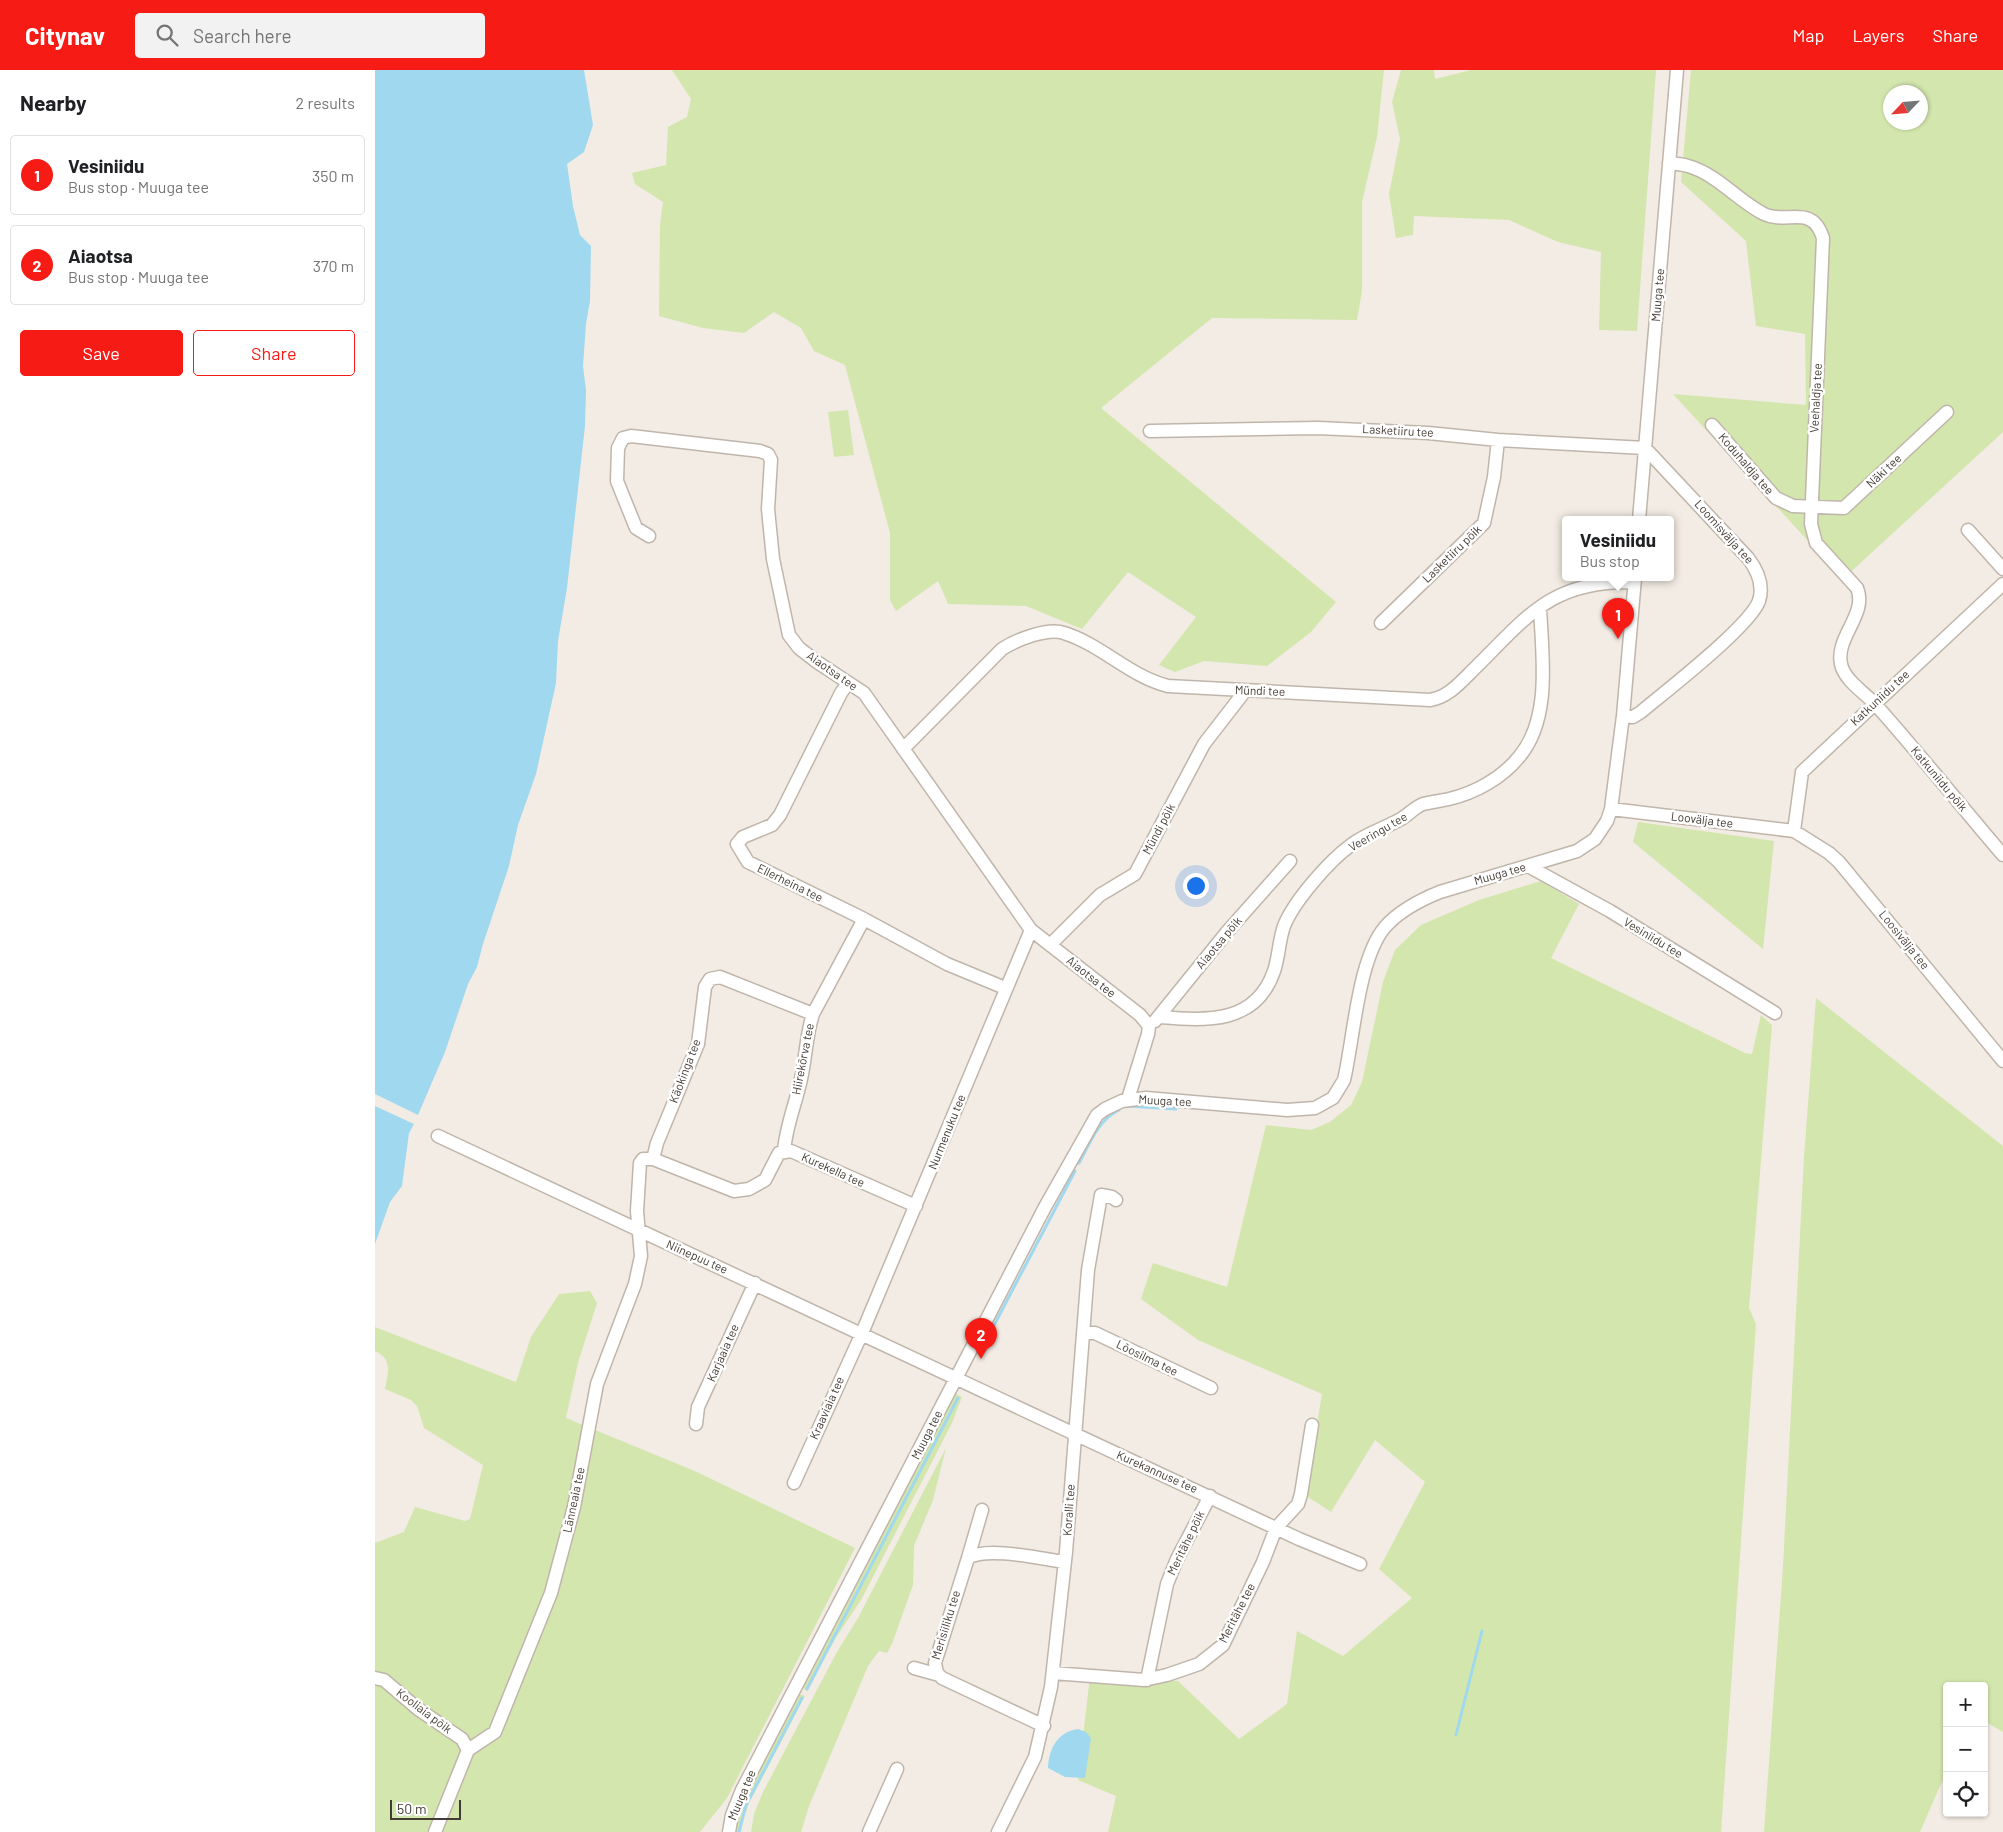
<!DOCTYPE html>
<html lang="en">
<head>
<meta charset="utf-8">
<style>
  :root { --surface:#fff; --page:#f2f2f2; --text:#202124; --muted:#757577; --line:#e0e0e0; --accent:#f71b15 }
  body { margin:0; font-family:Barlow,sans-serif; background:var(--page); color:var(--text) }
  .controls { position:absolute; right:15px; bottom:15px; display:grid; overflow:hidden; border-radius:5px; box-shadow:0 1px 4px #0004 }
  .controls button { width:45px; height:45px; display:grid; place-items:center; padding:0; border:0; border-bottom:1px solid var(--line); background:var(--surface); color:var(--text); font:25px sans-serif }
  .compass { position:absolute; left:1508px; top:15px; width:45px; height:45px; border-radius:50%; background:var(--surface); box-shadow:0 1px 4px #0004; rotate:244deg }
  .scale { position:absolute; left:15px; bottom:12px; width:71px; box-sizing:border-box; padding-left:5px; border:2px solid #443c34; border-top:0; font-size:14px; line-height:18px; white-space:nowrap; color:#443c34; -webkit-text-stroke:4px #fff; paint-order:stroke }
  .you { position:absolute; left:820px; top:815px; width:18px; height:18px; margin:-12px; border:4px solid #fff; border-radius:50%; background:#1a73e8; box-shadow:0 0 0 8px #1a73e833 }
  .badge { display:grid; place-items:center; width:32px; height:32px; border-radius:50%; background:var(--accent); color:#fff; font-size:16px; font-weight:700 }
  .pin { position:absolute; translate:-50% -41px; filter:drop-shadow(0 1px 2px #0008) }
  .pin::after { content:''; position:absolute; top:26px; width:18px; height:15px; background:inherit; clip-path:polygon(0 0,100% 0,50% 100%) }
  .popup { position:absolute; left:1187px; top:446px; width:112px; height:65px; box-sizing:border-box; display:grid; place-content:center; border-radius:5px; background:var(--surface); filter:drop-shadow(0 1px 4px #0005); font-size:16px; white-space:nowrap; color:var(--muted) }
  .popup b { font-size:19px; color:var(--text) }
  .popup::after { content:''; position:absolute; left:50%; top:100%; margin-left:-10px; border:10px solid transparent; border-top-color:var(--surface) }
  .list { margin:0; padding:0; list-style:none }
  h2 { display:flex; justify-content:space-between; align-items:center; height:65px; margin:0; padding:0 20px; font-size:21px }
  h2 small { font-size:16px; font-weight:400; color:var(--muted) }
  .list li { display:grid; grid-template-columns:32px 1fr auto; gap:15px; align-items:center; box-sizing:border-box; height:80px; margin:0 10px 10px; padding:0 10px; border:1px solid var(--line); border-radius:5px }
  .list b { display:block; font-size:19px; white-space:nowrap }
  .list p { margin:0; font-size:16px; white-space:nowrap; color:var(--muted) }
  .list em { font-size:16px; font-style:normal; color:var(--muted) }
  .actions { display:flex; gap:10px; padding:15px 20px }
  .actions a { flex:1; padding:11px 0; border:1px solid var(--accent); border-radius:5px; text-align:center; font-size:18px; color:var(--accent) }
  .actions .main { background:var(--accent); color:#fff }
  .icon { flex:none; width:28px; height:28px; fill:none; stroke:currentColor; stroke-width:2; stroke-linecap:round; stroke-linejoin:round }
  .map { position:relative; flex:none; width:1628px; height:1762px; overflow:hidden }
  header { display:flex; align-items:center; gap:30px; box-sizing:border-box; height:70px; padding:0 25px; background:var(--accent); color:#fff }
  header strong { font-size:24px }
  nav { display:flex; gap:28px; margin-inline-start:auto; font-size:18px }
  .search { width:350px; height:45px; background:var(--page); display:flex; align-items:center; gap:12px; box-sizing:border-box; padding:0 18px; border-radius:5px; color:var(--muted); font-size:19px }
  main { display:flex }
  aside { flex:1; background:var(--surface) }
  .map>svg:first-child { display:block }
  .green { fill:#d3e6ad; fill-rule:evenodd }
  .water { fill:#a0d8ef }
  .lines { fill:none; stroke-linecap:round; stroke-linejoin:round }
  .stream { stroke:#a0d8ef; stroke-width:3 }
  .minor-casing { stroke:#c0b5aa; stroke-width:15 }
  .minor { stroke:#fff; stroke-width:12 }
  .labels { text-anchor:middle; stroke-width:5; stroke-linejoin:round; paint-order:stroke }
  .street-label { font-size:12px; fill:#443c34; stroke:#fff }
</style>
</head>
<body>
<header>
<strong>Citynav</strong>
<div class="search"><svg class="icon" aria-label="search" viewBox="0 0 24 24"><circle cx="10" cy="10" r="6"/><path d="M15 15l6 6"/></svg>Search here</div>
<nav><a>Map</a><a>Layers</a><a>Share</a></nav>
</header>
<main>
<aside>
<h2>Nearby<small>2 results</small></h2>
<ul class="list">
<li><span class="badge">1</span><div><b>Vesiniidu</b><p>Bus stop · Muuga tee</p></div><em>350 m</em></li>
<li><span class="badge">2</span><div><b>Aiaotsa</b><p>Bus stop · Muuga tee</p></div><em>370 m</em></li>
</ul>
<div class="actions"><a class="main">Save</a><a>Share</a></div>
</aside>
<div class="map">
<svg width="1628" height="1762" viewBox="0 0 1628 1762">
  <rect width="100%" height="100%" fill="#f2ece4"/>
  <!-- green -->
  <path class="green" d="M 297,0 L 1009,0 L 1002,67 L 987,132 L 987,221 L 982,250 L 837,248 L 726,338 L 961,532 L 936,562 L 892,596 L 829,591 L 800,602 L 784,595 L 821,547 L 753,502 L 707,559 L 651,536 L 573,534 L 563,511 L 521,541 L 515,530 L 515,463 L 470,295 L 439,281 L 426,258 L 399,242 L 369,263 L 328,258 L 284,246 L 285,155 L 288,132 L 260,114 L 257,103 L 291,95 L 293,57 L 312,47 L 316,29 Z
    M 1026,0 L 1059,0 L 1060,9 L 1096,0 L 1281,0 L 1262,261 L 1224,260 L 1226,182 L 1183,172 L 1134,150 L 1039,146 L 1038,165 L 1021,168 L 1014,124 L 1025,69 L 1017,32 Z
    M 1316,0 L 1628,0 L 1628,362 L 1468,509 L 1298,324 L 1431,335 L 1430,264 L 1381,256 L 1371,171 L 1306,112 ZM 1516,22 L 1546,22 L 1546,52 L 1516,52 Z
    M 473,340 L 479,385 L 459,387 L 453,342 Z
    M 1263,752 L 1399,771 L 1388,879 L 1258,772 Z
    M 1166,811 L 1204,834 L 1176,888 L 1370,983 L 1377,984 L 1386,945 L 1397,955 L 1374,1238 L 1381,1254 L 1346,1762 L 733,1762 L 741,1726 L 703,1710 L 715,1606 L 803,1611 L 864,1669 L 912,1634 L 922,1561 L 968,1586 L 1037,1528 L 1004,1499 L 1050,1412 L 1000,1370 L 956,1442 L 930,1425 L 947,1324 L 823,1270 L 766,1229 L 778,1193 L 852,1217 L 891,1055 L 936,1060 L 955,1052 L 976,1035 L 987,1012 L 1008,912 L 1020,880 L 1046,855 L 1104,830 Z
    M 1441,928 L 1628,1076 L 1628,1662 L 1609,1651 L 1609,1616 L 1572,1616 L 1572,1700 L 1545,1762 L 1389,1762 L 1408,1497 L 1429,1087 Z
    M 215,1221 L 222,1233 L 203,1293 L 191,1348 L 322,1402 L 480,1478 L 352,1728 L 325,1762 L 0,1762 L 0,1473 L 29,1462 L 40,1437 L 90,1451 L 95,1449 L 108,1395 L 49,1358 L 42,1336 L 36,1330 L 10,1319 C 13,1303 18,1289 0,1281 L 0,1257 L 141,1312 L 156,1267 L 184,1224 Z
    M 579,1323 L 587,1327 L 577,1353 L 486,1530 L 460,1569 L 432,1621 L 427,1617 Z
    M 571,1378 L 558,1430 L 539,1476 L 538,1515 L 517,1574 L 512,1583 L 504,1581 L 493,1596 L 434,1736 L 426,1762 L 376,1762 L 379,1744 L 388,1722 L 462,1582 L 483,1548 Z
    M 424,1624 L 430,1626 L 374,1733 L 368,1749 L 366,1762 L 360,1762 L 362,1748 L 374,1718 Z"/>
  <!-- water -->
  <path class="water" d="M 0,0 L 209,0 L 218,55 L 209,82 L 192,94 L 198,136 L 205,165 L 216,176 L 215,231 L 211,254 L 208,296 L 211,320 L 210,356 L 192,518 L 183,571 L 181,613 L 161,704 L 143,755 L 134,796 L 108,874 L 102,897 L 93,914 L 70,982 L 43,1045 L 0,1024 Z
    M 0,1036 L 39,1054 L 34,1063 L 27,1116 L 15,1132 L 0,1174 Z
    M 703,1659 L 711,1662 L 716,1668 L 710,1708 L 690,1707 L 673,1698 C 674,1679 682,1662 703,1659 Z"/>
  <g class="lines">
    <!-- stream -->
    <path class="stream" d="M 753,1036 L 801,1039
      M 704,1093 C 715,1073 723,1050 744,1040
      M 616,1261 L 700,1101
      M 432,1619 L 583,1328
      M 1081,1665 L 1107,1561
      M 364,1762 L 371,1735 L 427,1628"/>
    <!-- minor casing -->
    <g class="minor-casing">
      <path id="minor" d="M 1294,93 C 1300,94 1307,94 1313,96 C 1342,104 1363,131 1389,144 C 1412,155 1437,133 1448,168 L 1436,454 L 1441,473 L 1482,518 C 1493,544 1460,567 1466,594 C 1469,610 1490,623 1500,634 C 1544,683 1585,735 1628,785
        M 1337,355 L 1401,428 L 1418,436 L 1469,438 L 1572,342
        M 775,361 L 943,358 L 1053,363 L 1123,370 L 1270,378
        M 1264,450 L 1302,0
        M 1593,460 L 1628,499
        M 274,466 L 261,458 L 242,411 L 243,378 L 248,368 L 256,366 L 385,381 L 393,384 L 396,390 L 393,439 L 398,489 L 414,565 L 424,578 L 442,592 L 489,623 L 656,860 L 765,945 L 774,956 L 773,964 L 753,1029
        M 1006,553 L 1109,453 L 1119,407 L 1123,370
        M 473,613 L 466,623 L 405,745 L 397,755 L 368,767 L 362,774 L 373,792 L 489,849 L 572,894 L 630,918
        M 1248,646 L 1258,647 L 1266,642 C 1291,621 1374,557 1384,531 C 1389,515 1383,501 1373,488 L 1270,378
        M 528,679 L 627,579 C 641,570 673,557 689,563 C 727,575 754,606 793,616 L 1055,630 C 1073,627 1085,613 1098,600 C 1153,546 1176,510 1259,512
        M 1236,739 L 1419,761 L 1454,783 L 1464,792 L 1628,991
        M 1419,761 L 1427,702 L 1628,514
        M 1153,796 L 1235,841 L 1400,943
        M 675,875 L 725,825 L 760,804 L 829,674 L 870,621
        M 785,947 C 832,951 881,954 899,901 C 904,886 904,870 909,856 C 919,831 954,791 976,775 C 990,764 1010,758 1026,749 C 1033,745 1040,737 1048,734 C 1056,732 1065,731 1074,729 C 1100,723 1127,708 1144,687 C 1177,648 1167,585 1165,537
        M 780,951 L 852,862 L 915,791
        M 63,1066 L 924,1469 L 985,1494
        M 409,1081 C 411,1056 421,1033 426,1009 C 431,987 431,965 438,944 L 489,849
        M 278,1089 L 359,1121 L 374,1119 L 390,1110 L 404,1083 L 416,1081 L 541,1136
        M 708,1263 L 720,1263 L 836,1318
        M 321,1354 L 323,1337 L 380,1213
        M 419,1413 L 487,1263 L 656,860
        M 593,1488 L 607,1440
        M 539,1598 L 564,1605
        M 678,1603 L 769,1610 L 792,1605 L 824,1594 L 848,1575 L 888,1492 L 901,1458 L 923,1434 L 926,1424 L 937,1355
        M 0,1608 L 9,1610 L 43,1639 L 87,1669 L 93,1680
        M 772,1610 L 792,1514 L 802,1489 L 835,1426
        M 669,1656 L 567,1608 L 562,1603 L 560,1593 L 593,1488 C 612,1476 667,1489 690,1492
        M 93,1680 L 120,1662 L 176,1523 L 199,1437 L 222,1314 L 260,1214 L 266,1186 L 262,1141 L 265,1093 L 268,1089 L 278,1089 L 282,1073 L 323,974 L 330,917 L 335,909 L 345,907 L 438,944
        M 60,1762 L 93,1680
        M 354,1762 L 357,1745 L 367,1720 L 670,1137 L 722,1045 L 730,1039 L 747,1031 L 771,1028 L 912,1040 L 940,1038 L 958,1028 L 969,1010 C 979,967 983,889 1010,857 C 1025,840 1045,830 1065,822 L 1202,781 L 1220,769 L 1232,751 L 1236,739 L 1248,646 L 1260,508
        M 494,1762 L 522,1699
        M 623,1762 L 660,1687 L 676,1617 L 691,1482 L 713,1200 L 726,1125 L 737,1127 L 741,1130"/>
    </g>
    <!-- minor -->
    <use href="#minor" class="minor"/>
  </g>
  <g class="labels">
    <!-- street labels -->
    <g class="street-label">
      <text transform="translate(1283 225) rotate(-85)" y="4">Muuga tee</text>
      <text transform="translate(1441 328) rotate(-87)" y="4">Veehaldja tee</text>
      <text transform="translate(1023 361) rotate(3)" y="4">Lasketiiru tee</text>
      <text transform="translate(1371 394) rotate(49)" y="4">Koduhaldja tee</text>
      <text transform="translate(1509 401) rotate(-43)" y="4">Näki tee</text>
      <text transform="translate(1349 462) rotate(48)" y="4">Loomisvälja tee</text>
      <text transform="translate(1077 484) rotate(-44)" y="4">Lasketiiru põik</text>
      <text transform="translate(457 601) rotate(35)" y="4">Aiaotsa tee</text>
      <text transform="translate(885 621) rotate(2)" y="4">Mündi tee</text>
      <text transform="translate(1505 628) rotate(-43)" y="4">Katkuniidu tee</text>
      <text transform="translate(1564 709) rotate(50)" y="4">Katkuniidu põik</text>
      <text transform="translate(1327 750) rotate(7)" y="4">Loovälja tee</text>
      <text transform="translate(784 759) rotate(-62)" y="4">Mündi põik</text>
      <text transform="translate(1003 762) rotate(-30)" y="4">Veeringu tee</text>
      <text transform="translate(1125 804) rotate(-16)" y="4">Muuga tee</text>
      <text transform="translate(415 813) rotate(26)" y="4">Ellerheina tee</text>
      <text transform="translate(1278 868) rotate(31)" y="4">Vesiniidu tee</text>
      <text transform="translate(1529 870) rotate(51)" y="4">Loosivälja tee</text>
      <text transform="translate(844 873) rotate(-50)" y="4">Aiaotsa põik</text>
      <text transform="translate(716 907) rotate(38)" y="4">Aiaotsa tee</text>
      <text transform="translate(428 989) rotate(-79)" y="4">Hiirekõrva tee</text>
      <text transform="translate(310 1001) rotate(-69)" y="4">Käokinga tee</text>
      <text transform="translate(790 1031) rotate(3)" y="4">Muuga tee</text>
      <text transform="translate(572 1062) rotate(-68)" y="4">Nurmenuku tee</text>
      <text transform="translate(458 1100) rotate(24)" y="4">Kurekella tee</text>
      <text transform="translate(322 1187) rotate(24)" y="4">Niinepuu tee</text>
      <text transform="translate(348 1283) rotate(-66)" y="4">Karjaaia tee</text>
      <text transform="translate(772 1288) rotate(26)" y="4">Lõosilma tee</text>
      <text transform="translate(452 1338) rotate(-66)" y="4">Kraaviaia tee</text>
      <text transform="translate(552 1365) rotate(-63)" y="4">Muuga tee</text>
      <text transform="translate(782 1402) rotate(24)" y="4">Kurekannuse tee</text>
      <text transform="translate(199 1430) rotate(-78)" y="4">Länneaia tee</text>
      <text transform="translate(694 1440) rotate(-86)" y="4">Koralli tee</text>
      <text transform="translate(811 1473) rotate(-64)" y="4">Meritähe põik</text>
      <text transform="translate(862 1543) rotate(-63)" y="4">Meritähe tee</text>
      <text transform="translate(571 1555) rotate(-73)" y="4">Merisiiliku tee</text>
      <text transform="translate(49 1641) rotate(37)" y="4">Kooliaia põik</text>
      <text transform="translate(367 1725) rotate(-67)" y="4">Muuga tee</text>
    </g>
  </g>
</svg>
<div class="controls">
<button>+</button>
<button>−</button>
<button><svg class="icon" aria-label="locate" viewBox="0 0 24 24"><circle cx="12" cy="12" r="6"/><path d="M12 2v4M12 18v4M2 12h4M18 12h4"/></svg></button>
</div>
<svg class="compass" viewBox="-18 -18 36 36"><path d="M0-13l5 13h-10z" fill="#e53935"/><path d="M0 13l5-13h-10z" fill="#757577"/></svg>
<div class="scale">50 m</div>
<div class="you"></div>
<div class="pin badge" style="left:1243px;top:569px">1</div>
<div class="popup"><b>Vesiniidu</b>Bus stop</div>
<div class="pin badge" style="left:606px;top:1289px">2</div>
</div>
</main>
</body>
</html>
